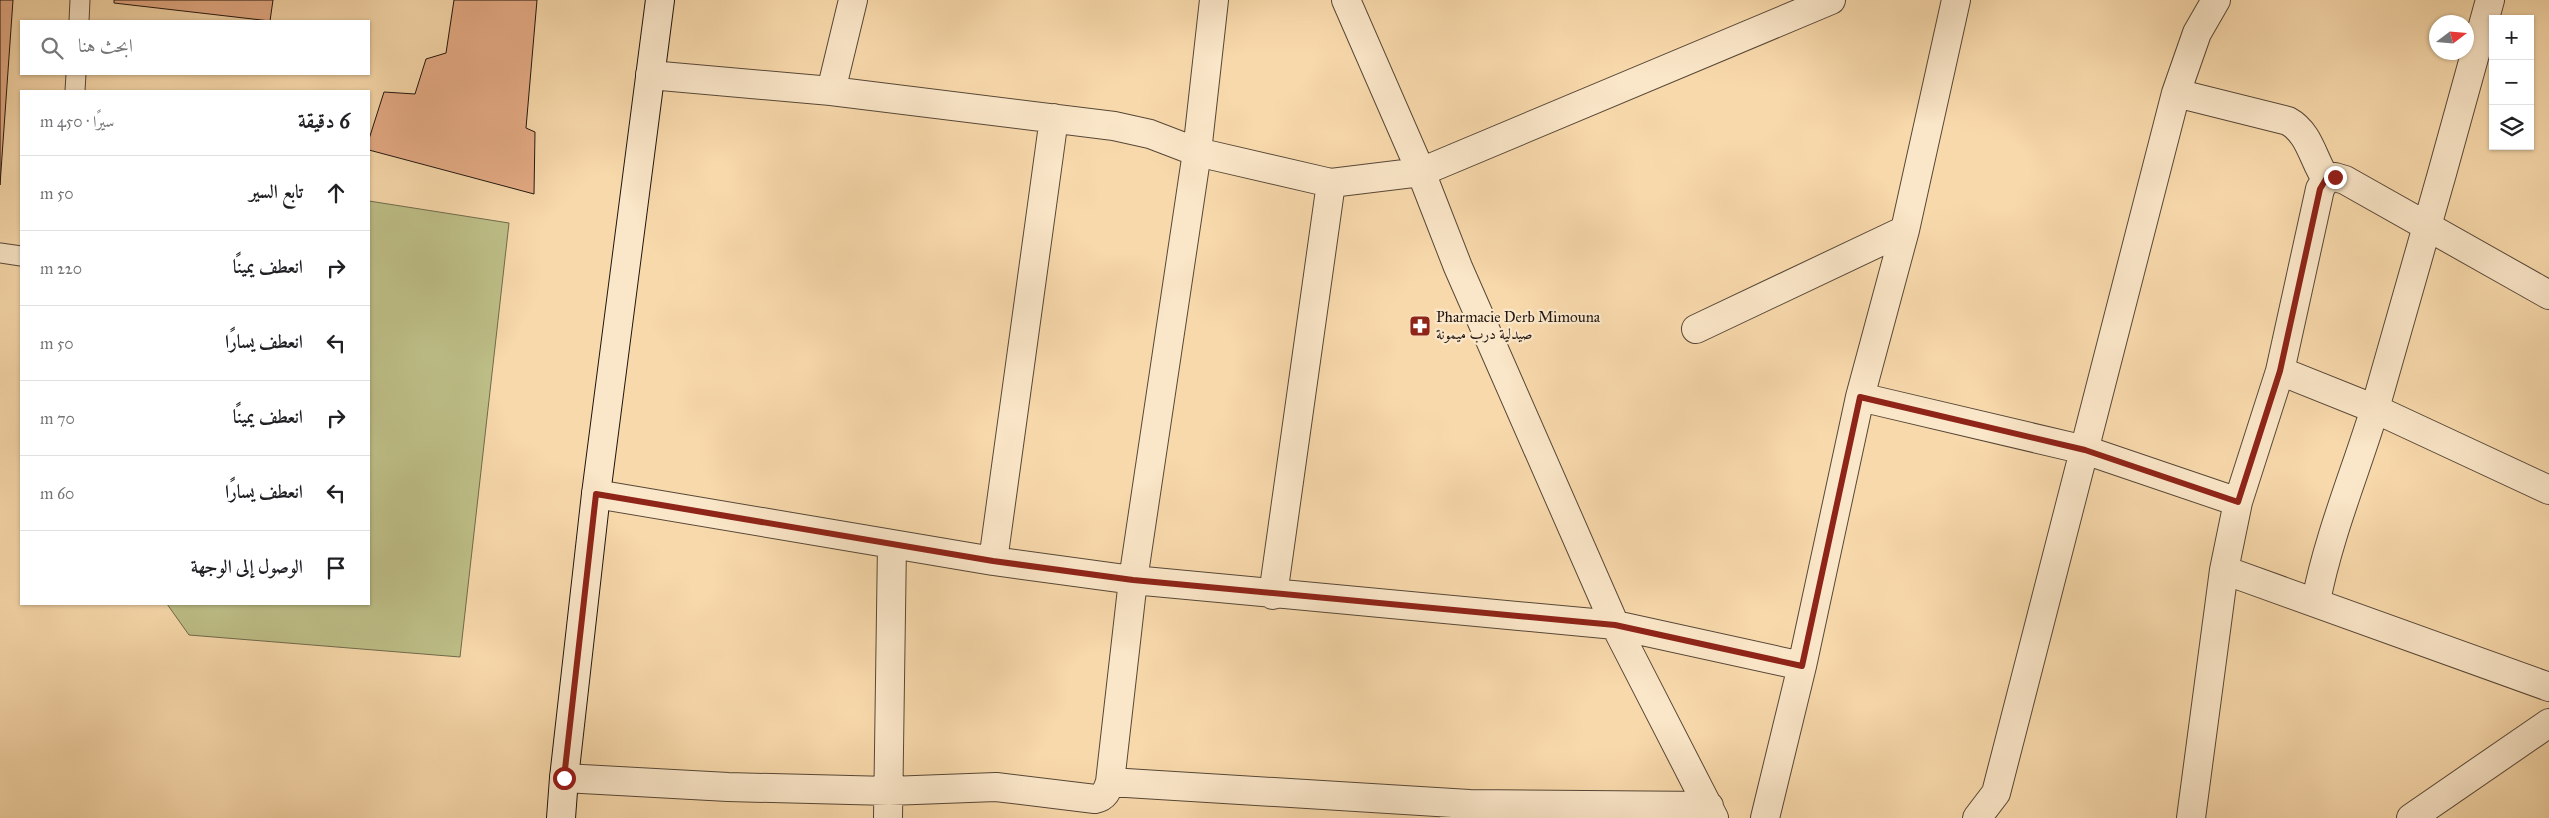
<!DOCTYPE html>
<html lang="ar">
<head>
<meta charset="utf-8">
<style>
  :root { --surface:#fff; --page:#f6f6f6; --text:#202124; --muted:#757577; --line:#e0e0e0 }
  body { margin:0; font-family:"IM FELL Great Primer",Amiri,serif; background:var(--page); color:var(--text); direction:rtl }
  .controls { position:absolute; right:15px; top:15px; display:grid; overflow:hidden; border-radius:0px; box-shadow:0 1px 4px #0004 }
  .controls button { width:45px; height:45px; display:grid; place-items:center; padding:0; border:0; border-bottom:1px solid var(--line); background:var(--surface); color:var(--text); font:25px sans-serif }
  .compass { position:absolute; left:2429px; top:15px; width:45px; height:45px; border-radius:50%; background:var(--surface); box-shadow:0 1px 4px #0004; rotate:74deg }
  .stop { position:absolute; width:15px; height:15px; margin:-11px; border:4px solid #8f2418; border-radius:50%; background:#fff }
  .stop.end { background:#8f2418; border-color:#fff; box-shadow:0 1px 5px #0008 }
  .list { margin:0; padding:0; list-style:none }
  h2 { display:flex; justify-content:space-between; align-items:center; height:65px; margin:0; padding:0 20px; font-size:21px }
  h2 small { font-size:16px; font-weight:400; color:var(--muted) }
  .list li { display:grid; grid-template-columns:32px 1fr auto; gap:15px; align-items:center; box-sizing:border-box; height:75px; padding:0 20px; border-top:1px solid var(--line) }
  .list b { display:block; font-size:19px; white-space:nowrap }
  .list em { font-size:16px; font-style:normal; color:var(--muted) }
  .icon { flex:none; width:28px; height:28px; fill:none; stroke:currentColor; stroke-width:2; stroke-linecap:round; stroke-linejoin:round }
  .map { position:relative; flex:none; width:2549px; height:818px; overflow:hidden; direction:ltr }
  .search { position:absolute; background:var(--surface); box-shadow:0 1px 4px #0004; left:20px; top:20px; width:350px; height:55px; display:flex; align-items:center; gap:12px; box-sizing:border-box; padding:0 18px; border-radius:0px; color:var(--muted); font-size:19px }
  .panel { position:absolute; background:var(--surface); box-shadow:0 1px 4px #0004; left:20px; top:90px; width:350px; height:515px; border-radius:0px; direction:rtl }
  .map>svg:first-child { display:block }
  .green { fill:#bebf88; stroke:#706a4c }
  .building { fill:#e5ab85; stroke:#211610 }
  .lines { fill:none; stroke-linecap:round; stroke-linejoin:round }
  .lane-casing { stroke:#574737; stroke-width:21 }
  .street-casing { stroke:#574737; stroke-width:30 }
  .secondary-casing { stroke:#211610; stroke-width:30 }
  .lane { stroke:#fae6c8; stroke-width:19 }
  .street { stroke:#fae6c8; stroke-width:28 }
  .secondary { stroke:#fae6c8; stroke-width:28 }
  .route { stroke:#8f2418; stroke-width:6 }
  .labels { text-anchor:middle; stroke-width:4.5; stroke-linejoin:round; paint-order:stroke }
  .poi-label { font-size:15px; fill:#211610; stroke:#fae6c8; text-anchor:start }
</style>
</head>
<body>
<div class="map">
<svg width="2549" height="818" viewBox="0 0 2549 818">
  <rect width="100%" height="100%" fill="#f8d9ab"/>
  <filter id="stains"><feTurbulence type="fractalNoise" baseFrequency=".004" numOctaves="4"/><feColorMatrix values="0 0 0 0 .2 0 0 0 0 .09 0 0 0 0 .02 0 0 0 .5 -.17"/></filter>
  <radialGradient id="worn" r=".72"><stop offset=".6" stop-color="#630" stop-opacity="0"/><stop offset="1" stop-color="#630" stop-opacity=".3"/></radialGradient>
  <!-- green -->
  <path class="green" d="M 369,201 L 509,223 L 460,657 L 189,635 L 167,604 L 369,604 Z"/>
  <!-- building -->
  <path class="building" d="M 0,0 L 13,0 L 0,185 Z
    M 114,0 L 273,0 L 270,21 L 114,3 Z
    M 454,0 L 537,0 L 526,128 L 535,132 L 534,194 L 369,150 L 369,139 L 384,92 L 415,94 L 426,59 L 446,53 Z"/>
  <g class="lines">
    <!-- lane casing -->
    <g class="lane-casing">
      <path id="lane" d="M 79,21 L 80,0
        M 75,91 L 76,74
        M 0,253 L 21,256"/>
    </g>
    <!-- street casing -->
    <g class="street-casing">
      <path id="street" d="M 1346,0 L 1421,172 L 1458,267 L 1615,625 L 1714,818
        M 650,75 L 831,91 L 1114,126 L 1150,134 L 1197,152 L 1331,183 L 1421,172 L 1831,0
        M 831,91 L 853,0
        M 2176,93 L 2288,121 C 2310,133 2313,160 2326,179
        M 1696,329 L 1905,230
        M 2280,371 L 2375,409 L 2549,490
        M 1860,397 L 2085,450 L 2238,502 L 2280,371 L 2320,189 L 2326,179 L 2335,177 L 2345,180 L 2549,295
        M 596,494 L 993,561 L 1133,580 L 1615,625 L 1802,666
        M 993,561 L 1054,118
        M 2224,570 L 2549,687
        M 1273,595 L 1331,183
        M 2316,601 C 2329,534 2356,471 2376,405 C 2415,271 2453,135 2490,0
        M 564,778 L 728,787 L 889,791 L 996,787 L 1095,799 C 1105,797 1107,791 1110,782 L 1133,580 L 1197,152 L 1214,0
        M 1110,782 L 1469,804
        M 1451,809 L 1469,804 L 1709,806
        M 888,818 L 892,544
        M 1765,818 L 1802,666 L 1860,397 L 1905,230 L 1956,0
        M 1977,818 L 1996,793 L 2176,93 L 2197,33 L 2216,0
        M 2191,818 L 2224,570 L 2238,502
        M 2411,818 L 2549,723"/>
    </g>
    <!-- secondary casing -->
    <g class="secondary-casing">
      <path id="secondary" d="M 561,818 L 564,778 L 596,494 L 660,0"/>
    </g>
    <!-- lane -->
    <use href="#lane" class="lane"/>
    <!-- street -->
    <use href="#street" class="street"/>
    <!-- secondary -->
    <use href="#secondary" class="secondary"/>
  </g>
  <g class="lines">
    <!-- route -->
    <path class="route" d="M 564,778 L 596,494 L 993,561 L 1133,580 L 1615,625 L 1802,666 L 1860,397 L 2085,450 L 2238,502 L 2280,371 L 2320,189 L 2326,179 L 2335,177"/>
  </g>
  <!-- icons -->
  <defs>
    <g id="pharmacy-square" transform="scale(1.125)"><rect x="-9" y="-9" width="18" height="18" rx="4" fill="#8f2418" stroke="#fae6c8"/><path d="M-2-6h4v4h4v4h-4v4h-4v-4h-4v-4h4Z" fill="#fff"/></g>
  </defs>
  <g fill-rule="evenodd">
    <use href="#pharmacy-square" x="1420" y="326"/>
  </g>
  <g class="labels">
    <!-- poi labels -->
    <g class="poi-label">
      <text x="1436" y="322">Pharmacie Derb Mimouna<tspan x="1436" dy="17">صيدلية درب ميمونة</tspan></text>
    </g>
  </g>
  <rect width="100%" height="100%" filter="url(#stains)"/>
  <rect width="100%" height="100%" fill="url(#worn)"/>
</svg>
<div class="controls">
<button>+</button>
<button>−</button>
<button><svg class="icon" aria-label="layers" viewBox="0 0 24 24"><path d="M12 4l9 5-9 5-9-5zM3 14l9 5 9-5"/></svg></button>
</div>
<svg class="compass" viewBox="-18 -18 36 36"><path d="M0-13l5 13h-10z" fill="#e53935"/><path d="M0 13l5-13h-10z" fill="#757577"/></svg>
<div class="stop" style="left:564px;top:778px"></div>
<div class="stop end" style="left:2335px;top:177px"></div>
<div class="search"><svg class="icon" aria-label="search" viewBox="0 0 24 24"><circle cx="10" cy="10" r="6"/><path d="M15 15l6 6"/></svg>ابحث هنا</div>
<section class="panel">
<h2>6 دقيقة<small>سيرًا · 450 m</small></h2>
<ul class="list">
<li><svg class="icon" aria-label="ahead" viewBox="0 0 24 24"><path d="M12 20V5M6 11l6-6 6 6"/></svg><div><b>تابع السير</b></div><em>50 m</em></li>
<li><svg class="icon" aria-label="right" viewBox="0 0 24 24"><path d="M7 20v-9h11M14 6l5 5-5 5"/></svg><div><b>انعطف يمينًا</b></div><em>220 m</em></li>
<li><svg class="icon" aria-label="left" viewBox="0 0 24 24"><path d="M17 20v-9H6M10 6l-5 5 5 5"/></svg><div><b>انعطف يسارًا</b></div><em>50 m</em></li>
<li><svg class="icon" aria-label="right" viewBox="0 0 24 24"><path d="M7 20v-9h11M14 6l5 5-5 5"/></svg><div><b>انعطف يمينًا</b></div><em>70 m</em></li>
<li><svg class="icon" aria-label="left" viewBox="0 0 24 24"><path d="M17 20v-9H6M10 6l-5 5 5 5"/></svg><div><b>انعطف يسارًا</b></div><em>60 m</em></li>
<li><svg class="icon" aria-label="arrive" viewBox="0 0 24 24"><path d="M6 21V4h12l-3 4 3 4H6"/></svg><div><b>الوصول إلى الوجهة</b></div></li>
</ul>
</section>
</div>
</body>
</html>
